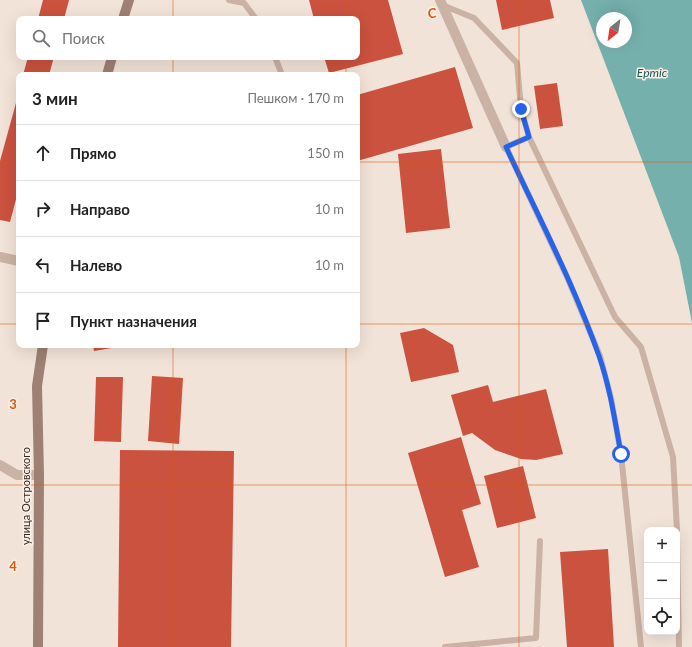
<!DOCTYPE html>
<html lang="ru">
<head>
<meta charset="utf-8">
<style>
  :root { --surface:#fff; --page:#f6f6f6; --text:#222; --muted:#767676; --line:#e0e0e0 }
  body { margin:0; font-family:Lato,sans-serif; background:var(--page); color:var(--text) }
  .controls { position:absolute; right:12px; bottom:12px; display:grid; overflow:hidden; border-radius:8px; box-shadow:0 4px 16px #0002 }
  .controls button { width:36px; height:36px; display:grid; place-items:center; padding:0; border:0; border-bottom:1px solid var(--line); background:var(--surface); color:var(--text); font:20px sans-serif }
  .compass { position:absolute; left:596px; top:12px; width:36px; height:36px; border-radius:50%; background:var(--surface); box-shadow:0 4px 16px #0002; rotate:210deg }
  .stop { position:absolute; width:12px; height:12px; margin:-9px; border:3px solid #2563eb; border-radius:50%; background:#fff }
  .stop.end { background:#2563eb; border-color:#fff; box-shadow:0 1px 4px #0008 }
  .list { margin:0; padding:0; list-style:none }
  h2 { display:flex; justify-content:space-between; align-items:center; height:52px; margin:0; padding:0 16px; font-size:17px }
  h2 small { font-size:13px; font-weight:400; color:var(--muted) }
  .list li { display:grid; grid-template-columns:26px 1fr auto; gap:12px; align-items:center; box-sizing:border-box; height:56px; padding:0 16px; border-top:1px solid var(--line) }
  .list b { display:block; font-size:15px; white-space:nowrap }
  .list em { font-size:13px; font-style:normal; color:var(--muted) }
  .icon { flex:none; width:22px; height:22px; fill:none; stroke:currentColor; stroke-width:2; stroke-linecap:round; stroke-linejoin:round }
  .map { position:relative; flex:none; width:692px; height:647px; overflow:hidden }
  .search { position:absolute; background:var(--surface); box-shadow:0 4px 16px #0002; left:16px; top:16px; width:344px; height:44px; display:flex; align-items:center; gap:10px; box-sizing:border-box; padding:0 14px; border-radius:8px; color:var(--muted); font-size:15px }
  .panel { position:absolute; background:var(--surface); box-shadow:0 4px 16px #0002; left:16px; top:72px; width:344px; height:276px; border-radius:8px }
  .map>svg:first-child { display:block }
  .water { fill:#76b0ad; fill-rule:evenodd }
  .building { fill:#cb523e }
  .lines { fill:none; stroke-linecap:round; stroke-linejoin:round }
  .service { stroke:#cab2a4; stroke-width:6 }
  .minor { stroke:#cab2a4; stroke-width:10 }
  .secondary { stroke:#9e8075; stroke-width:10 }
  .route { stroke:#2563eb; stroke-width:5 }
  .grid { fill:none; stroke:#df570d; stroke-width:1; stroke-opacity:0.55 }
  .labels { text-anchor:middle; stroke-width:3; stroke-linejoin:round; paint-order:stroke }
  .street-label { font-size:11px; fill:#352926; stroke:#faeee5 }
  .water-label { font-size:12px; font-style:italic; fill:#1a5856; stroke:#faeee5 }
  .grid-label { font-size:13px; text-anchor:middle; font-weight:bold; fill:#df570d; stroke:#faeee5; stroke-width:3; stroke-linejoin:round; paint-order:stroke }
</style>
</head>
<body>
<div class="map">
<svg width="692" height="647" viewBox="0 0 692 647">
  <rect width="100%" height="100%" fill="#f2e3d8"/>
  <!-- water -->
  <path class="water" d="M 581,0 L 692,0 L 692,323 L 679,257 ZM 602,18 L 626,18 L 626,42 L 602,42 Z"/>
  <!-- building -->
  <path class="building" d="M 43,0 L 69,0 L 64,19 L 38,19 Z
    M 309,0 L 388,0 L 403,54 L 329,73 L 324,57 L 357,57 L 357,19 L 314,19 Z
    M 496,0 L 550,0 L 554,18 L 502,30 Z
    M 28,57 L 54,57 L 49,75 L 23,75 Z
    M 455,67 L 473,128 L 357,161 L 357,95 Z
    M 557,83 L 563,126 L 540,129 L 534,86 Z
    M 19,92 L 19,188 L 10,222 L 0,220 L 0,161 Z
    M 441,149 L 450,228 L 406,233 L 398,154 Z
    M 424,328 L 453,345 L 459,372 L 411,382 L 400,333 Z
    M 93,345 L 122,345 L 123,346 L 94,351 Z
    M 152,376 L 183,378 L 179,444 L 148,441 Z
    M 96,377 L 123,377 L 121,442 L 94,441 Z
    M 488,385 L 493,402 L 546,389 L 563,454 L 536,460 L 521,459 L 495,450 L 472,433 L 463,436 L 451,395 Z
    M 461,437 L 481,504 L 462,510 L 479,567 L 445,577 L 408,453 Z
    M 120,450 L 234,451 L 231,647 L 118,647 Z
    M 523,466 L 536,518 L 497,528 L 484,476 Z
    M 608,549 L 614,647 L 567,647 L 560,552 Z"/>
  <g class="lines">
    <!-- service -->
    <path class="service" d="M 229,0 L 244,3 L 256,19
      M 442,5 L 474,18 L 517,63 L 521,109 L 529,137
      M 275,57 L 282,75
      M 677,539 L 679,647
      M 445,647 L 536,638 L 540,541
      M 641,647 L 621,454 L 611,398 L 600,356 L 568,279 L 506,147 L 529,137 L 615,317 L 641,347 L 673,457 L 677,530"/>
    <!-- minor -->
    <path class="minor" d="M 440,0 L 506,147
      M 0,257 L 19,261
      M 0,465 L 17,475 L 39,475"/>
    <!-- secondary -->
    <path class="secondary" d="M 123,19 L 129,0
      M 107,75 L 112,57
      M 38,647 L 39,475 L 37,386 L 43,345"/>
  </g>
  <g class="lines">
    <!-- route -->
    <path class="route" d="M 521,109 L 529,137 L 506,147 C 538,216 574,284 599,356 C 610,387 615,421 621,454"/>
  </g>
  <!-- grid -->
  <path class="grid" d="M 173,0 L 173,19M 346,0 L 346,19M 519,0 L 519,647M 173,57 L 173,75M 346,57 L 346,75M 0,162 L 19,162M 357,162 L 692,162M 0,324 L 19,324M 357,324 L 692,324M 173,345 L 173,647M 346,345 L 346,647M 0,485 L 692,485"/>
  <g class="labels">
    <!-- street labels -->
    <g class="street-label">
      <text transform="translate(26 496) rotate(-90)" y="4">улица Островского</text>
    </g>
    <!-- water labels -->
    <g class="water-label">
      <text x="652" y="77">Ертіс</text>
    </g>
  </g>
  <g class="grid-label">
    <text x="432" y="18">C</text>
    <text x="13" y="409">3</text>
    <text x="13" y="571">4</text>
  </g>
</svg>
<div class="controls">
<button>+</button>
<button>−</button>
<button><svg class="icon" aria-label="locate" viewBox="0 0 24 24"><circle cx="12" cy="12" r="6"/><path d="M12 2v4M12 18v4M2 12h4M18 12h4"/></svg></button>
</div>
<svg class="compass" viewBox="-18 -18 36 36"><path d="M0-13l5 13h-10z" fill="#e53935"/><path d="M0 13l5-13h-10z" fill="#767676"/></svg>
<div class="stop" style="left:621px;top:454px"></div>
<div class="stop end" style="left:521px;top:109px"></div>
<div class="search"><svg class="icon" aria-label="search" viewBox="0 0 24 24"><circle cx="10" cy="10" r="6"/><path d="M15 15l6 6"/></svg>Поиск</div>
<section class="panel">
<h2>3 мин<small>Пешком · 170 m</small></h2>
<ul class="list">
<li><svg class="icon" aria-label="ahead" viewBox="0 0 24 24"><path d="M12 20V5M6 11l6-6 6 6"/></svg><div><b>Прямо</b></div><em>150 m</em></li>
<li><svg class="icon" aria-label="right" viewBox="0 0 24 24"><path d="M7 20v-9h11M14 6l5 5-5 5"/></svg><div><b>Направо</b></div><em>10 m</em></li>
<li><svg class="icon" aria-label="left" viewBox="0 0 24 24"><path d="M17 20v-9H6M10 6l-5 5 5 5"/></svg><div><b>Налево</b></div><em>10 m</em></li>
<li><svg class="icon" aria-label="arrive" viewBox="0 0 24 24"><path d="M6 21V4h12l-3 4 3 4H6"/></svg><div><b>Пункт назначения</b></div></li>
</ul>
</section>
</div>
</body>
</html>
